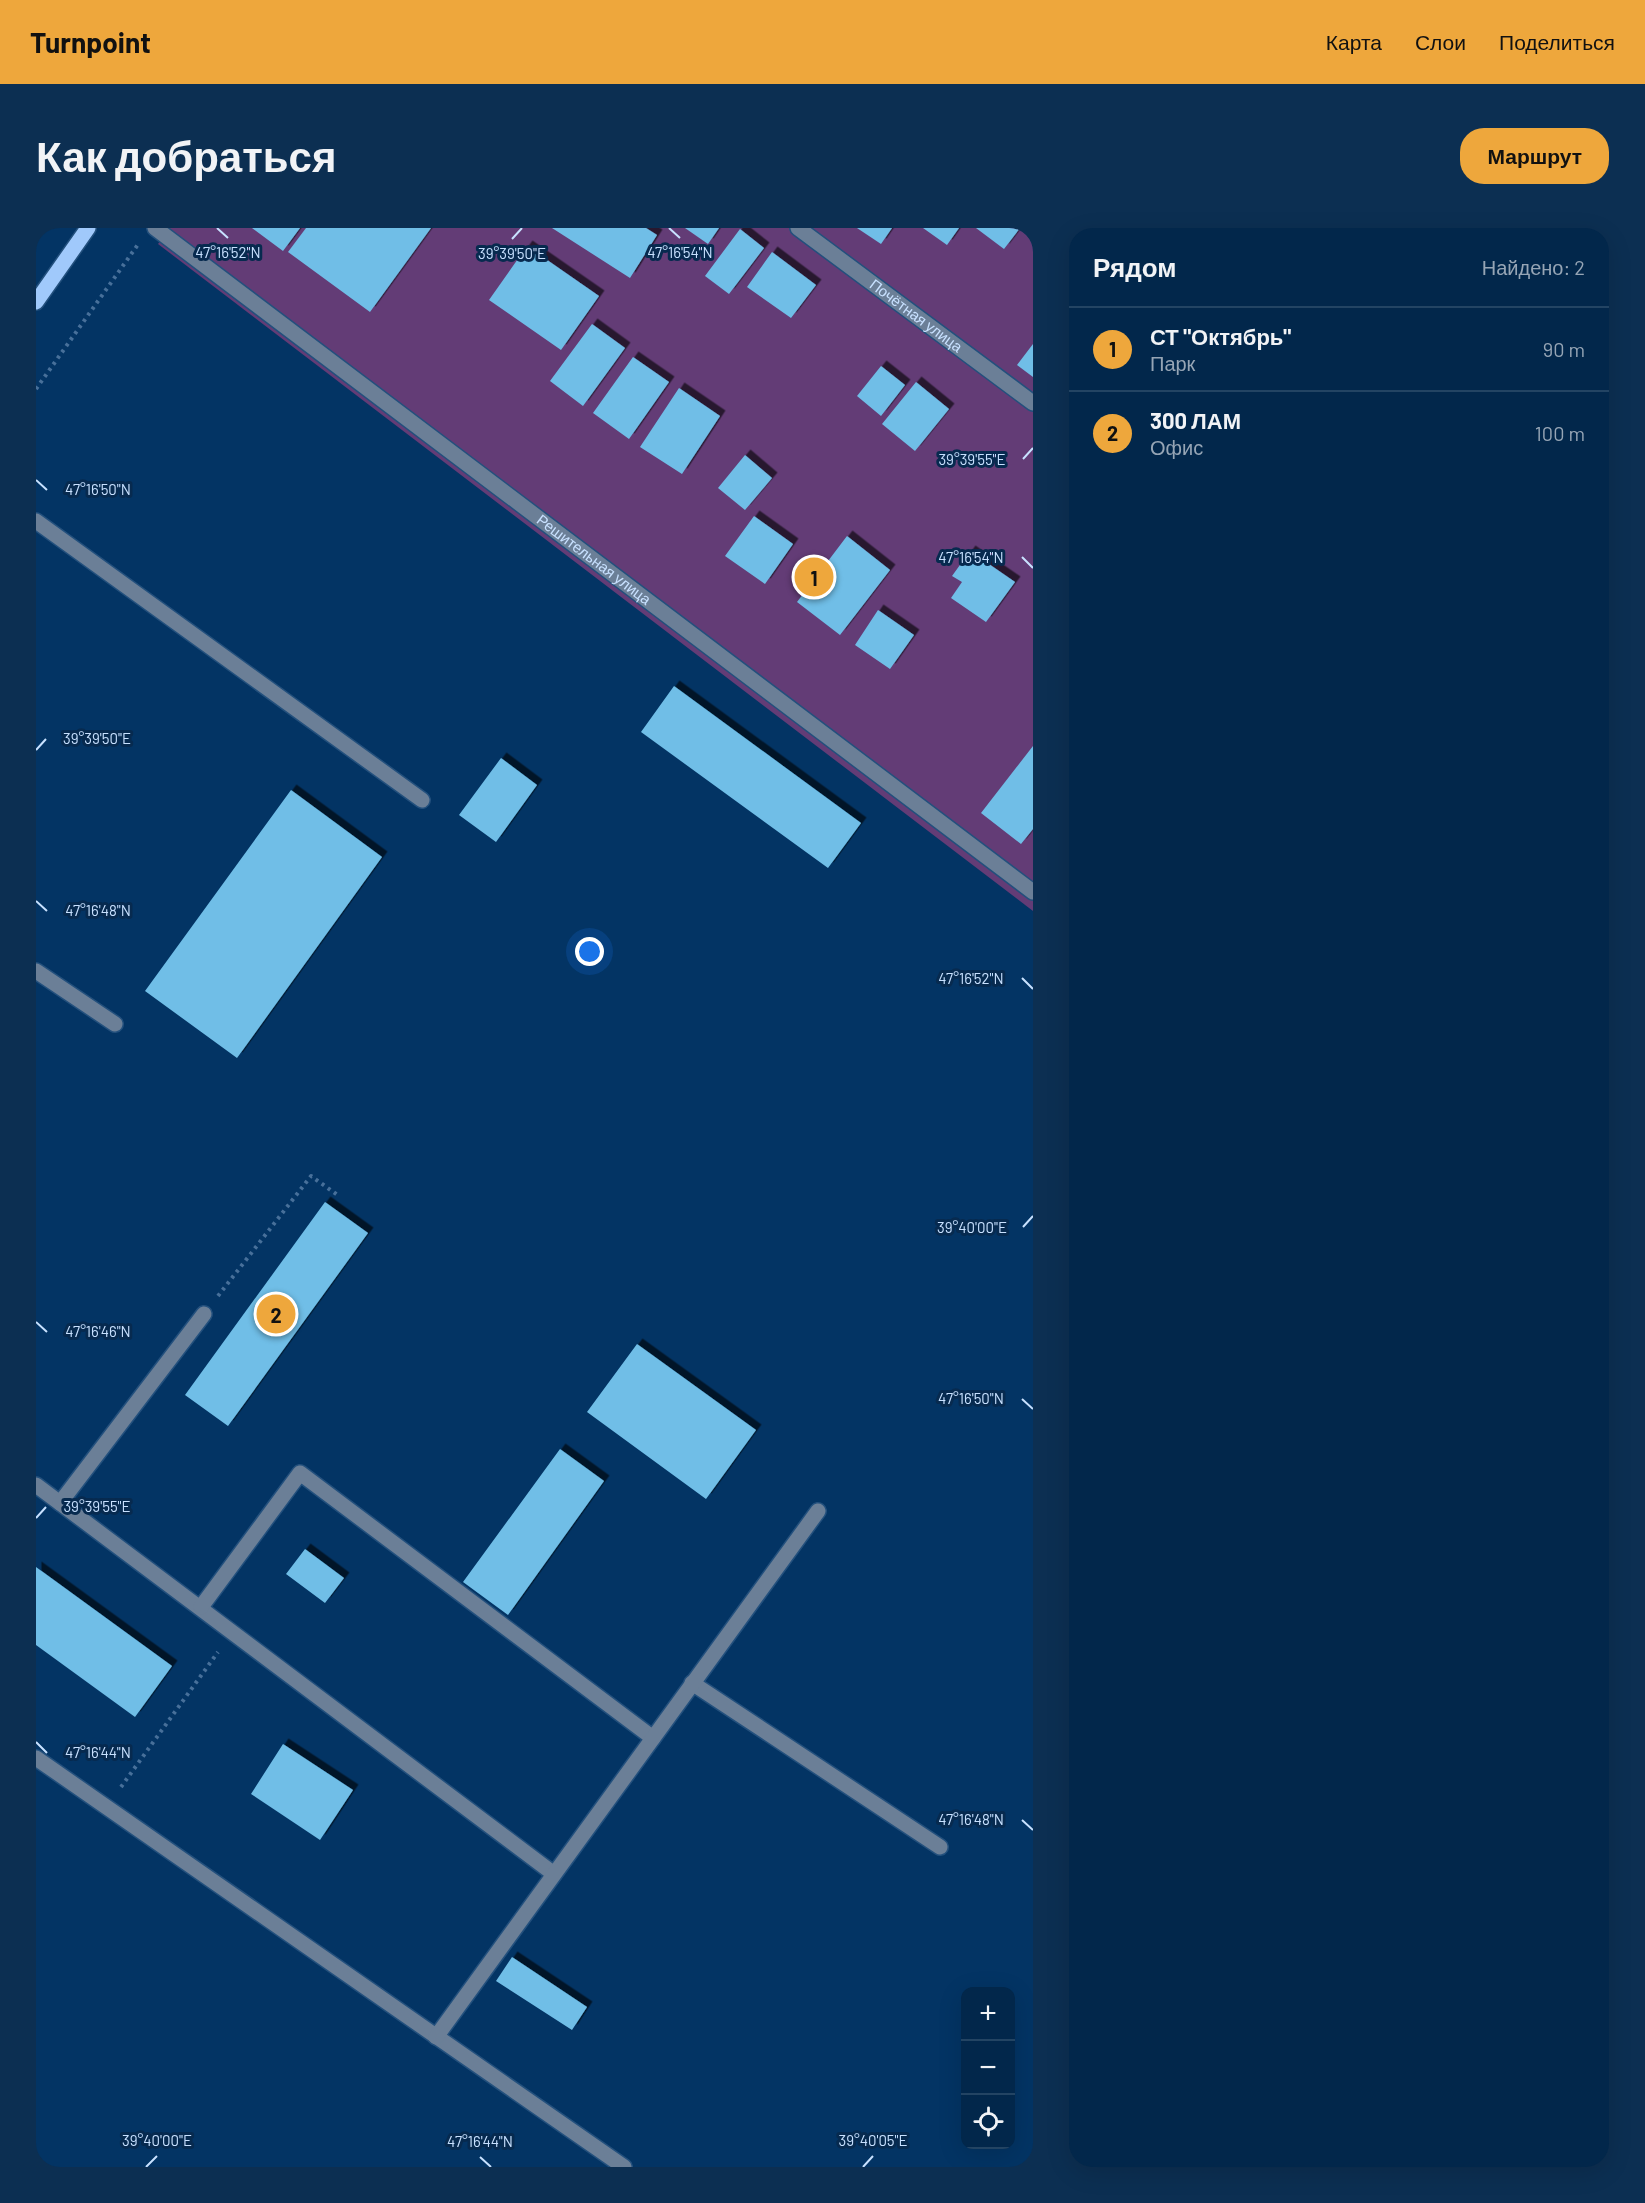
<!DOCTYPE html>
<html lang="ru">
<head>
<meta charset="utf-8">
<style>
  :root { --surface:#02274b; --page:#0c2f52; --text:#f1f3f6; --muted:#96a5b5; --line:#234463; --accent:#eea73c }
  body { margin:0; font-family:Barlow,sans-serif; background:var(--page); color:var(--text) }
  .controls { position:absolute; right:18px; bottom:18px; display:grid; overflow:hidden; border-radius:12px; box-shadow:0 6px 24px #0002 }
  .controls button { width:54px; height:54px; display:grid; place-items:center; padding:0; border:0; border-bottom:2px solid var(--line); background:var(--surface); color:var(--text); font:30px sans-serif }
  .you { position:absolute; left:554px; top:724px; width:21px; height:21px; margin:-15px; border:4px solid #fff; border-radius:50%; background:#1a73e8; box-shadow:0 0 0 9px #1a73e833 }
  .badge { display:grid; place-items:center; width:39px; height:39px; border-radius:50%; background:var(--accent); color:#111; font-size:20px; font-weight:700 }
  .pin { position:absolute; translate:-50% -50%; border:3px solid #fff; box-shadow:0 2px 6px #0006 }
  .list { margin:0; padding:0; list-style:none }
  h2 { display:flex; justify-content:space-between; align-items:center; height:78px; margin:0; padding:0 24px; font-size:26px }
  h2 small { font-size:20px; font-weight:400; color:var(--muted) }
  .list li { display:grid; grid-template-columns:39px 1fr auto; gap:18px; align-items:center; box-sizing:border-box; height:84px; padding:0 24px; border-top:2px solid var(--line) }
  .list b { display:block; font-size:22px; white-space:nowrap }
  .list p { margin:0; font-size:20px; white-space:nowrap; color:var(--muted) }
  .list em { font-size:20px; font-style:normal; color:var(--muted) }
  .icon { flex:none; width:33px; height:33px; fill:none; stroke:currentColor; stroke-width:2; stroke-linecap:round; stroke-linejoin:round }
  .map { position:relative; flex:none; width:997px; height:1939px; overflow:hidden; border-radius:24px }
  header { display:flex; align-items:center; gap:36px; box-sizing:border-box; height:84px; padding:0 30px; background:var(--accent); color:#111 }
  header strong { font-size:28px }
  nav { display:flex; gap:33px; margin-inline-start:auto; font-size:21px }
  .intro { display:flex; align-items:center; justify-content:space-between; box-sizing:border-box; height:144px; padding:0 36px }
  h1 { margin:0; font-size:42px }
  .button { padding:15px 27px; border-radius:24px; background:var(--accent); color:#111; font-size:21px; font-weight:700 }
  main { display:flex; gap:36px; padding:0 36px }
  aside { flex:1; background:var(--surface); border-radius:24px; box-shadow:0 6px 24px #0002 }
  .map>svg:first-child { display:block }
  .green { fill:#633c76 }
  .building { fill:#70bee7; filter:url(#shadow) }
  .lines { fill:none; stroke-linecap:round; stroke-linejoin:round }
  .minor-casing { stroke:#23507d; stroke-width:18 }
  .major-casing { stroke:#23507d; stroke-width:18 }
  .path { stroke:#48709a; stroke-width:4; stroke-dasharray:3 4.5; stroke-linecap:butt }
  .minor { stroke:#6b7f97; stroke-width:15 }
  .major { stroke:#a0c9fb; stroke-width:15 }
  .ticks { fill:none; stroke:#c8e1ff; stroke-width:2 }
  .labels { text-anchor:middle; stroke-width:6; stroke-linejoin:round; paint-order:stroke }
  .street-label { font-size:15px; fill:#c8e1ff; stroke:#072a4f }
  .ticks-label { font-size:15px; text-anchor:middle; fill:#c8e1ff; stroke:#072a4f; stroke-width:6; stroke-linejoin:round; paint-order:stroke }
</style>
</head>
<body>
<header>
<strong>Turnpoint</strong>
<nav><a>Карта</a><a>Слои</a><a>Поделиться</a></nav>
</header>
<div class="intro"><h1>Как добраться</h1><a class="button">Маршрут</a></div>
<main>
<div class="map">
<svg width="997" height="1939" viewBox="0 0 997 1939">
  <defs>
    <filter id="shadow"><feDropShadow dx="5.5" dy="-5.5" stdDeviation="0" flood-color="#0009"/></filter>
  </defs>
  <rect width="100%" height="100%" fill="#033464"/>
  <!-- green -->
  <path class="green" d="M 133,0 L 997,0 L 997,683 L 122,16 Z"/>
  <!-- building -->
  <path class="building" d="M 216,0 L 264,0 L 247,23 Z
    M 270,0 L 395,0 L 334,84 L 252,24 Z
    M 516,0 L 610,0 L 621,7 L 594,50 Z
    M 649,0 L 683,0 L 672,16 Z
    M 821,0 L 856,0 L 845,16 Z
    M 887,0 L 923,0 L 911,17 Z
    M 940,0 L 984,0 L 968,21 Z
    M 704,1 L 728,20 L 693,66 L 669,48 Z
    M 491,18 L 563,68 L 525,122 L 453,72 Z
    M 736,24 L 780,57 L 755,90 L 711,59 Z
    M 556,96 L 589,120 L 547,178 L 514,153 Z
    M 997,116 L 997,149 L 981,137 Z
    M 597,129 L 633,154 L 593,211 L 557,185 Z
    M 845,138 L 869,157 L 845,188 L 821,168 Z
    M 880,154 L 913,181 L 879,223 L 846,196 Z
    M 643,160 L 684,188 L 646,246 L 604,219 Z
    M 709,227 L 736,250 L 709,282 L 682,260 Z
    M 718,288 L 757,316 L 729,356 L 689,328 Z
    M 811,308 L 854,342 L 804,407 L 761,374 Z
    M 934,323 L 979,354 L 950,394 L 915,370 L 926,354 L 916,348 Z
    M 842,382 L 878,407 L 854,441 L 819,417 Z
    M 638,458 L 825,595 L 792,640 L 605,504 Z
    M 997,518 L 997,601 L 985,616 L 945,585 Z
    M 465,530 L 501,557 L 460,614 L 423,587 Z
    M 255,562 L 346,629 L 201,830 L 109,763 Z
    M 289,974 L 332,1005 L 192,1198 L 149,1167 Z
    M 601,1116 L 720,1202 L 670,1271 L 551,1184 Z
    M 524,1221 L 568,1253 L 472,1387 L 427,1354 Z
    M 269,1321 L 308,1350 L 289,1375 L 250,1346 Z
    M 0,1339 L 136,1438 L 99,1489 L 0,1417 Z
    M 247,1516 L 317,1562 L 284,1612 L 215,1566 Z
    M 476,1729 L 551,1779 L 536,1802 L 460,1753 Z"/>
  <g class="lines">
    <!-- minor casing -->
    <g class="minor-casing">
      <g id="minor">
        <path id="s1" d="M 119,0 L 997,664"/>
        <path id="s2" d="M 762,0 L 997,175"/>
        <path d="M 0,293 L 386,572"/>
        <path d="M 0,743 L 79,796"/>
        <path d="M 0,1257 L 518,1646"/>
        <path d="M 24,1275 L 168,1086"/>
        <path d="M 165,1379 L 264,1245 L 617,1510"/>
        <path d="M 656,1455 L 904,1619"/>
        <path d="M 0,1530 L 588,1939"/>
        <path d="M 400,1809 L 782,1283"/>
      </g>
    </g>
    <!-- major casing -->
    <g class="major-casing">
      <path id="major" d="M 0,74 L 52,0"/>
    </g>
    <!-- path -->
    <path class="path" d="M 0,161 L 103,15
      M 182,1068 L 275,948 L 303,968
      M 85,1559 L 182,1424"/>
    <!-- minor -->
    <use href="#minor" class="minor"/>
    <!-- major -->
    <use href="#major" class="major"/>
  </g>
  <!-- ticks -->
  <path class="ticks" d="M 181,0 L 192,10M 633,0 L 644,10M 476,11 L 486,0M 987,231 L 997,220M 0,252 L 11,262M 986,329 L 997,340M 0,522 L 10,511M 0,673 L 11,683M 986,750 L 997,761M 987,999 L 997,988M 0,1094 L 11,1104M 986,1171 L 997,1181M 0,1290 L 10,1279M 0,1514 L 11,1525M 986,1592 L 997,1602M 444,1929 L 455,1939M 110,1939 L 121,1928M 827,1939 L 837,1928"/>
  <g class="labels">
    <!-- street labels -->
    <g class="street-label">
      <text dy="5" stroke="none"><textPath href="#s2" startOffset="147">Почётная улица</textPath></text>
      <text dy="5" stroke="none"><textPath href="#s1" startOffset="550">Решительная улица</textPath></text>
    </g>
  </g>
  <g class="ticks-label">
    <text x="192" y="30">47°16'52"N</text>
    <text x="644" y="30">47°16'54"N</text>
    <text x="476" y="31">39°39'50"E</text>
    <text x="936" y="237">39°39'55"E</text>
    <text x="62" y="267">47°16'50"N</text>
    <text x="935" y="335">47°16'54"N</text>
    <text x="61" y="516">39°39'50"E</text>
    <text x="62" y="688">47°16'48"N</text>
    <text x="935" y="756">47°16'52"N</text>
    <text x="936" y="1005">39°40'00"E</text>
    <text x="62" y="1109">47°16'46"N</text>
    <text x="935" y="1176">47°16'50"N</text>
    <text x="61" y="1284">39°39'55"E</text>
    <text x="62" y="1530">47°16'44"N</text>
    <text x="935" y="1597">47°16'48"N</text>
    <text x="121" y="1918">39°40'00"E</text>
    <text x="837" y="1918">39°40'05"E</text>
    <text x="444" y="1919">47°16'44"N</text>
  </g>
</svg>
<div class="controls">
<button>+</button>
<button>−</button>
<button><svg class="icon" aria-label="locate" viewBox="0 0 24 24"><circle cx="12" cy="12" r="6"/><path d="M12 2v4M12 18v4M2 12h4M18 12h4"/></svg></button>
</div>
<div class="you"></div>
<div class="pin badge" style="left:778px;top:349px">1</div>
<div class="pin badge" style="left:240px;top:1086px">2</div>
</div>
<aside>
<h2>Рядом<small>Найдено: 2</small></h2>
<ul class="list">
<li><span class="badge">1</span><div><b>СТ &quot;Октябрь&quot;</b><p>Парк</p></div><em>90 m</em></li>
<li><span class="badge">2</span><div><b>300 ЛАМ</b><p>Офис</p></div><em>100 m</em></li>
</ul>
</aside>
</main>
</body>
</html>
